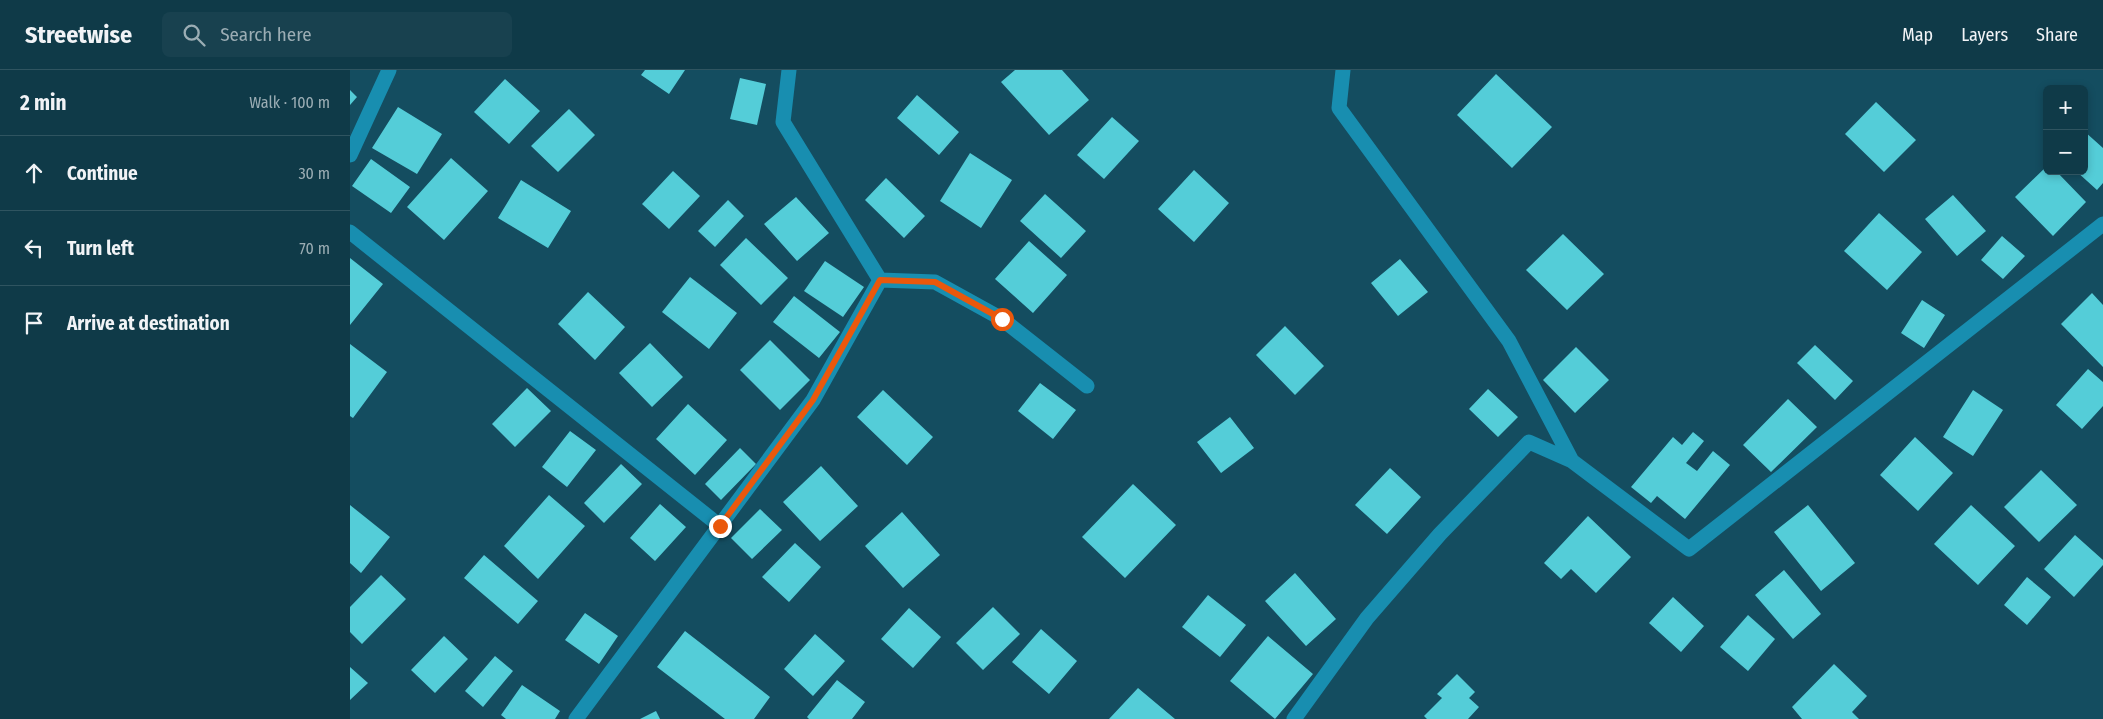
<!DOCTYPE html>
<html lang="en">
<head>
<meta charset="utf-8">
<style>
  :root { --surface:#0f3a48; --page:#18414f; --text:#f1f3f6; --muted:#9badb4; --line:#2f5460 }
  body { margin:0; font-family:"Fira Sans Condensed",sans-serif; background:var(--page); color:var(--text) }
  .controls { position:absolute; right:15px; top:15px; display:grid; overflow:hidden; border-radius:8px; box-shadow:0 2px 8px #0003 }
  .controls button { width:45px; height:45px; display:grid; place-items:center; padding:0; border:0; border-bottom:1px solid var(--line); background:var(--surface); color:var(--text); font:25px sans-serif }
  .stop { position:absolute; width:15px; height:15px; margin:-11px; border:4px solid #ea580c; border-radius:50%; background:#fff }
  .stop.end { background:#ea580c; border-color:#fff; box-shadow:0 1px 5px #0008 }
  .list { margin:0; padding:0; list-style:none }
  h2 { display:flex; justify-content:space-between; align-items:center; height:65px; margin:0; padding:0 20px; font-size:21px }
  h2 small { font-size:16px; font-weight:400; color:var(--muted) }
  .list li { display:grid; grid-template-columns:32px 1fr auto; gap:15px; align-items:center; box-sizing:border-box; height:75px; padding:0 20px; border-top:1px solid var(--line) }
  .list b { display:block; font-size:19px; white-space:nowrap }
  .list em { font-size:16px; font-style:normal; color:var(--muted) }
  .icon { flex:none; width:28px; height:28px; fill:none; stroke:currentColor; stroke-width:2; stroke-linecap:round; stroke-linejoin:round }
  .map { position:relative; flex:none; width:1753px; height:649px; overflow:hidden }
  header { display:flex; align-items:center; gap:30px; box-sizing:border-box; height:70px; padding:0 25px; background:var(--surface); border-bottom:1px solid var(--line) }
  header strong { font-size:24px }
  nav { display:flex; gap:28px; margin-inline-start:auto; font-size:18px }
  .search { width:350px; height:45px; background:var(--page); display:flex; align-items:center; gap:12px; box-sizing:border-box; padding:0 18px; border-radius:8px; color:var(--muted); font-size:19px }
  main { display:flex }
  aside { flex:1; background:var(--surface) }
  .map>svg:first-child { display:block }
  .building { fill:#54cdd8 }
  .lines { fill:none; stroke-linecap:round; stroke-linejoin:round }
  .minor { stroke:#188eb0; stroke-width:15 }
  .route { stroke:#ea580c; stroke-width:6 }
</style>
</head>
<body>
<header>
<strong>Streetwise</strong>
<div class="search"><svg class="icon" aria-label="search" viewBox="0 0 24 24"><circle cx="10" cy="10" r="6"/><path d="M15 15l6 6"/></svg>Search here</div>
<nav><a>Map</a><a>Layers</a><a>Share</a></nav>
</header>
<main>
<aside>
<h2>2 min<small>Walk · 100 m</small></h2>
<ul class="list">
<li><svg class="icon" aria-label="ahead" viewBox="0 0 24 24"><path d="M12 20V5M6 11l6-6 6 6"/></svg><div><b>Continue</b></div><em>30 m</em></li>
<li><svg class="icon" aria-label="left" viewBox="0 0 24 24"><path d="M17 20v-9H6M10 6l-5 5 5 5"/></svg><div><b>Turn left</b></div><em>70 m</em></li>
<li><svg class="icon" aria-label="arrive" viewBox="0 0 24 24"><path d="M6 21V4h12l-3 4 3 4H6"/></svg><div><b>Arrive at destination</b></div></li>
</ul>
</aside>
<div class="map">
<svg width="1753" height="649" viewBox="0 0 1753 649">
  <rect width="100%" height="100%" fill="#144d60"/>
  <!-- building -->
  <path class="building" d="M 295,0 L 335,0 L 319,24 L 291,5 Z
    M 665,0 L 712,0 L 739,30 L 699,65 L 651,12 Z
    M 1146,4 L 1202,57 L 1162,98 L 1107,45 Z
    M 390,8 L 416,14 L 407,55 L 380,49 Z
    M 155,9 L 190,41 L 159,74 L 124,42 Z
    M 0,20 L 7,27 L 0,35 Z
    M 567,25 L 609,62 L 589,85 L 547,48 Z
    M 1526,32 L 1566,70 L 1534,102 L 1495,64 Z
    M 48,37 L 92,64 L 67,104 L 22,78 Z
    M 219,39 L 245,65 L 208,102 L 181,76 Z
    M 762,47 L 789,71 L 754,109 L 727,85 Z
    M 1734,61 L 1753,78 L 1753,113 L 1747,120 L 1726,101 L 1734,101 Z
    M 620,83 L 662,110 L 631,158 L 590,131 Z
    M 101,88 L 138,121 L 94,170 L 57,137 Z
    M 21,89 L 60,117 L 41,143 L 2,116 Z
    M 1697,96 L 1697,101 L 1706,101 L 1736,132 L 1703,166 L 1665,127 Z
    M 844,100 L 879,133 L 844,172 L 808,139 Z
    M 323,101 L 350,126 L 319,159 L 292,134 Z
    M 536,108 L 575,146 L 554,168 L 515,130 Z
    M 171,110 L 221,141 L 198,178 L 148,148 Z
    M 695,124 L 736,161 L 711,188 L 670,151 Z
    M 1603,125 L 1636,161 L 1607,186 L 1575,149 Z
    M 446,127 L 479,163 L 447,191 L 414,154 Z
    M 378,130 L 394,146 L 365,177 L 348,161 Z
    M 1529,143 L 1572,182 L 1537,220 L 1494,181 Z
    M 1213,164 L 1254,204 L 1217,240 L 1176,200 Z
    M 1652,166 L 1675,186 L 1653,209 L 1631,190 Z
    M 396,168 L 438,208 L 411,235 L 370,195 Z
    M 679,171 L 717,205 L 683,243 L 645,209 Z
    M 0,188 L 33,214 L 0,255 Z
    M 1050,189 L 1078,222 L 1048,246 L 1021,213 Z
    M 475,191 L 514,217 L 493,247 L 454,221 Z
    M 340,207 L 387,243 L 359,279 L 312,242 Z
    M 238,222 L 275,257 L 245,290 L 208,254 Z
    M 1742,223 L 1753,235 L 1753,297 L 1711,254 Z
    M 444,226 L 490,262 L 469,288 L 423,252 Z
    M 1572,230 L 1595,245 L 1574,278 L 1551,263 Z
    M 935,256 L 974,296 L 945,325 L 906,285 Z
    M 420,270 L 460,310 L 430,340 L 390,300 Z
    M 300,273 L 333,307 L 302,337 L 269,303 Z
    M 0,274 L 37,302 L 3,348 L 0,346 Z
    M 1465,275 L 1503,311 L 1485,330 L 1447,293 Z
    M 1226,277 L 1259,310 L 1225,343 L 1193,310 Z
    M 1738,299 L 1753,312 L 1753,336 L 1732,359 L 1706,335 Z
    M 690,313 L 726,340 L 703,369 L 668,341 Z
    M 177,318 L 201,341 L 165,377 L 142,354 Z
    M 1138,319 L 1168,347 L 1148,367 L 1119,339 Z
    M 533,320 L 583,367 L 557,395 L 507,347 Z
    M 1623,320 L 1653,340 L 1623,386 L 1593,367 Z
    M 1438,329 L 1467,357 L 1421,402 L 1393,375 Z
    M 338,334 L 377,370 L 345,405 L 306,369 Z
    M 880,347 L 904,378 L 871,403 L 847,372 Z
    M 220,361 L 246,380 L 217,417 L 192,397 Z
    M 1343,362 L 1354,371 L 1336,393 L 1347,401 L 1363,381 L 1380,395 L 1335,449 L 1307,426 L 1301,433 L 1281,417 L 1323,367 L 1332,375 Z
    M 1565,367 L 1603,403 L 1568,441 L 1530,405 Z
    M 390,378 L 406,394 L 371,430 L 355,414 Z
    M 271,394 L 292,414 L 254,453 L 234,433 Z
    M 471,396 L 508,436 L 470,471 L 433,432 Z
    M 1040,398 L 1071,427 L 1037,464 L 1005,435 Z
    M 1691,400 L 1727,435 L 1689,472 L 1654,437 Z
    M 783,414 L 826,455 L 775,508 L 732,467 Z
    M 199,425 L 235,456 L 188,509 L 154,476 Z
    M 310,434 L 336,457 L 305,491 L 280,468 Z
    M 0,435 L 40,467 L 11,503 L 0,493 Z
    M 1458,435 L 1505,493 L 1471,521 L 1424,462 Z
    M 1621,435 L 1665,476 L 1628,515 L 1584,474 Z
    M 410,439 L 432,460 L 402,489 L 381,468 Z
    M 552,442 L 590,485 L 553,518 L 515,476 Z
    M 1238,446 L 1281,487 L 1246,523 L 1221,499 L 1211,509 L 1194,493 Z
    M 1725,465 L 1753,490 L 1753,495 L 1724,527 L 1694,499 Z
    M 445,473 L 471,497 L 439,532 L 412,507 Z
    M 134,485 L 188,531 L 168,554 L 114,508 Z
    M 1434,500 L 1471,544 L 1443,569 L 1405,525 Z
    M 945,503 L 986,549 L 956,576 L 915,531 Z
    M 31,505 L 56,529 L 12,574 L 0,562 L 0,537 Z
    M 1677,507 L 1701,527 L 1677,555 L 1654,535 Z
    M 858,525 L 896,555 L 870,587 L 832,557 Z
    M 1323,527 L 1354,556 L 1331,582 L 1299,553 Z
    M 643,537 L 670,564 L 633,600 L 606,573 Z
    M 559,538 L 591,567 L 563,598 L 531,569 Z
    M 235,543 L 268,566 L 249,594 L 215,570 Z
    M 1398,545 L 1425,569 L 1398,601 L 1370,577 Z
    M 691,559 L 727,591 L 699,624 L 662,592 Z
    M 335,561 L 420,627 L 404,649 L 375,649 L 307,597 Z
    M 465,564 L 495,591 L 463,626 L 434,599 Z
    M 94,566 L 118,589 L 85,623 L 61,600 Z
    M 918,566 L 963,604 L 925,649 L 880,611 Z
    M 145,586 L 163,601 L 133,637 L 115,621 Z
    M 1484,594 L 1517,626 L 1502,642 L 1509,649 L 1452,649 L 1442,637 Z
    M 0,597 L 18,613 L 0,630 Z
    M 1107,604 L 1125,622 L 1119,628 L 1129,637 L 1118,649 L 1077,649 L 1074,646 L 1092,628 L 1087,624 Z
    M 487,610 L 515,632 L 502,649 L 459,649 L 457,647 Z
    M 172,615 L 210,641 L 205,649 L 156,649 L 151,645 Z
    M 788,618 L 825,649 L 759,649 Z
    M 306,641 L 310,649 L 290,649 Z"/>
  <g class="lines">
    <!-- minor -->
    <path class="minor" d="M 439,0 L 433,52 L 530,210
      M 993,0 L 989,38 L 1159,271 L 1222,391
      M 0,85 L 39,0
      M 0,162 L 370,456
      M 530,210 L 585,212 L 652,249 L 737,316
      M 226,649 L 463,330 L 530,210
      M 944,649 L 1017,548 L 1090,464 L 1179,372 L 1222,391 L 1339,479 L 1753,154"/>
  </g>
  <g class="lines">
    <!-- route -->
    <path class="route" d="M 370,456 L 463,330 L 530,210 L 585,212 L 652,249"/>
  </g>
</svg>
<div class="controls">
<button>+</button>
<button>−</button>
</div>
<div class="stop" style="left:652px;top:249px"></div>
<div class="stop end" style="left:370px;top:456px"></div>
</div>
</main>
</body>
</html>
